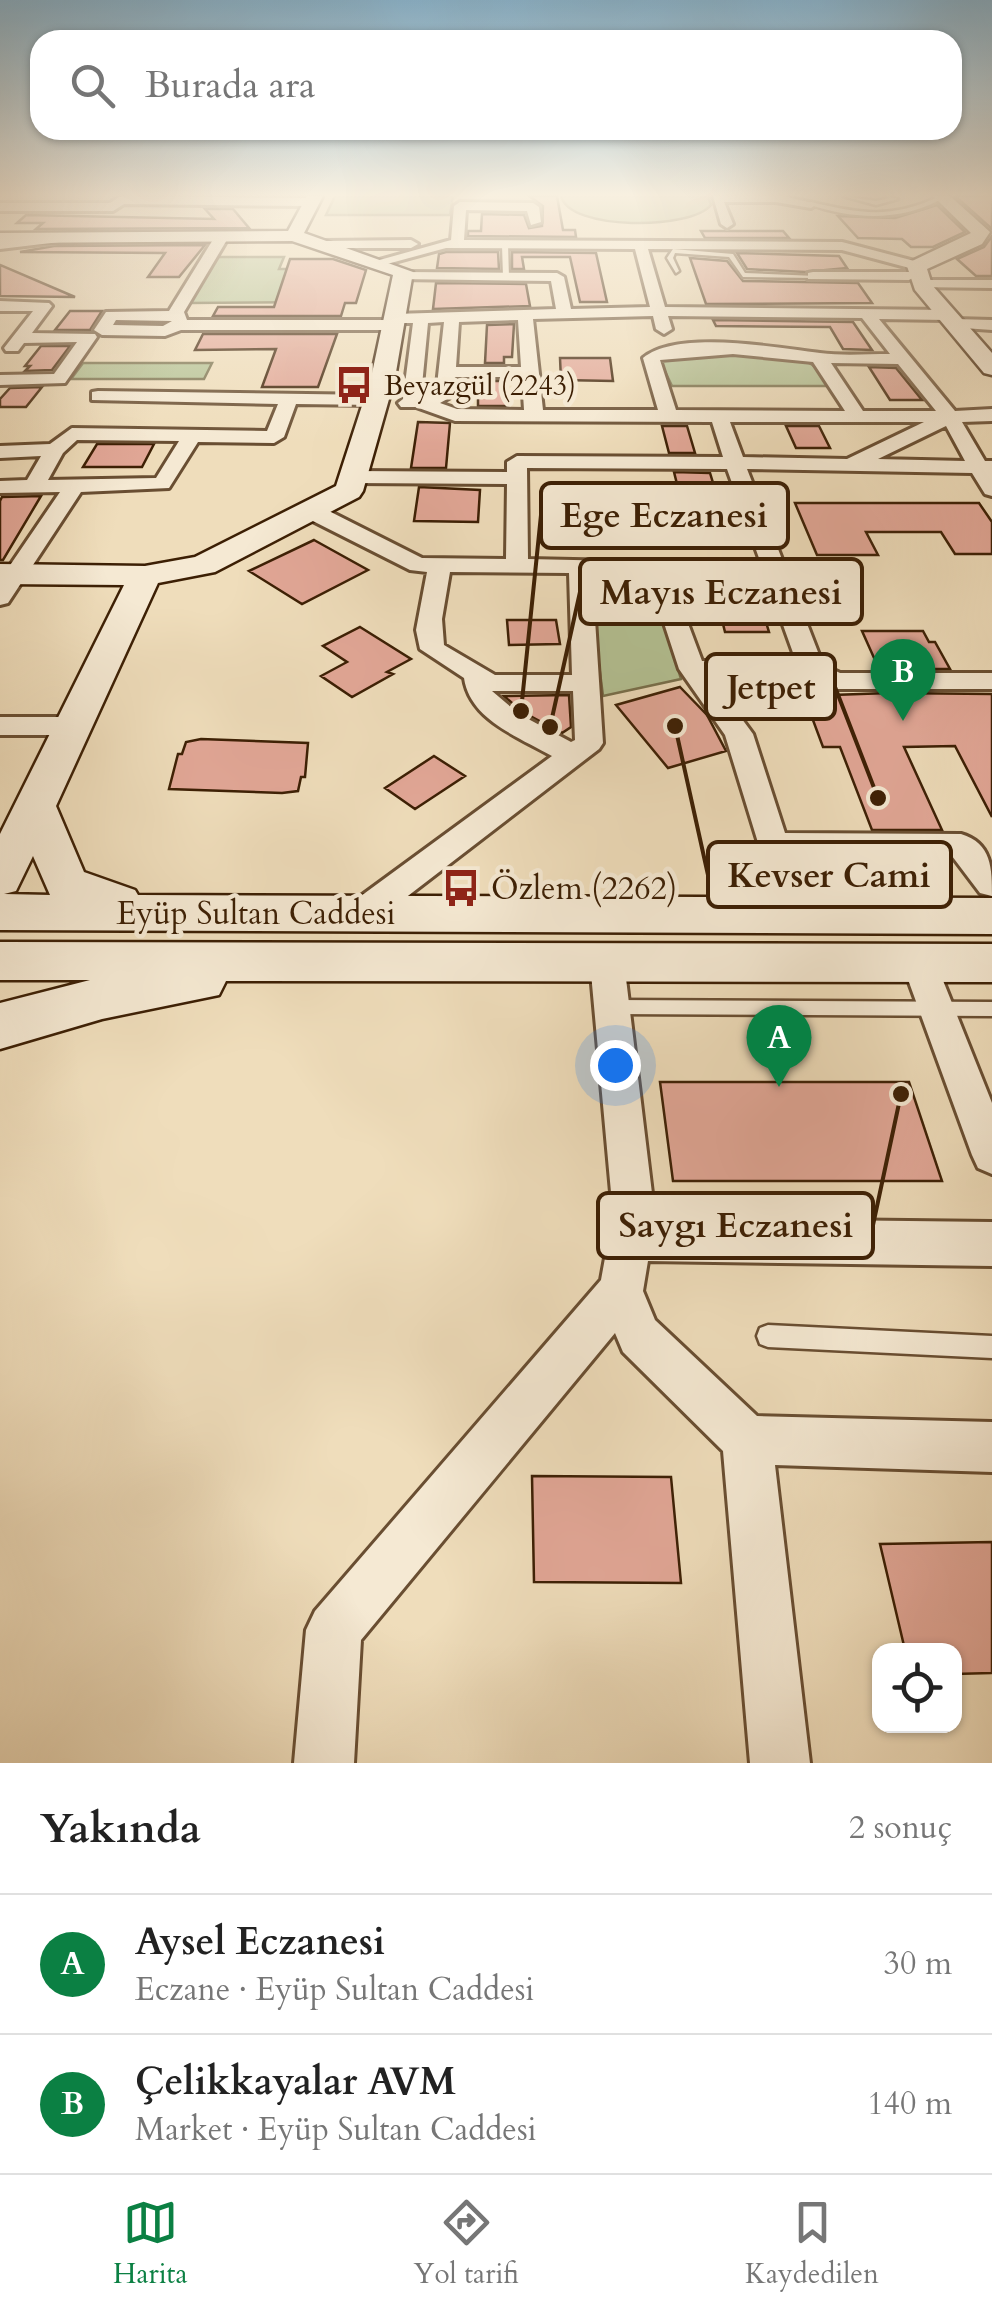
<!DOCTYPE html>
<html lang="tr">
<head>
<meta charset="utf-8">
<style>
  :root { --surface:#fff; --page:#f2f2f2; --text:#222; --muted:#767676; --line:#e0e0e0; --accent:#0b8043 }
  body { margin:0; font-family:Cardo,serif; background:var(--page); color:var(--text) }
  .controls { position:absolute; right:30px; bottom:30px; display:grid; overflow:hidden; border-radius:20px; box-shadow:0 2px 8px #0004 }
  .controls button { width:90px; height:90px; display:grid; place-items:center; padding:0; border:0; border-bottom:2px solid var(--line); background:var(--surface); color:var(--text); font:50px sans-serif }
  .you { position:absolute; left:615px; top:1065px; width:35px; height:35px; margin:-25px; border:8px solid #fff; border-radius:50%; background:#1a73e8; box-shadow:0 0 0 15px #1a73e833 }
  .badge { display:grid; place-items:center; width:65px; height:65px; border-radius:50%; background:var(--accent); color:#fff; font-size:32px; font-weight:700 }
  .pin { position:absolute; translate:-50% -82px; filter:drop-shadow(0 2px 5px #0008) }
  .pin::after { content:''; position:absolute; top:52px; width:35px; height:30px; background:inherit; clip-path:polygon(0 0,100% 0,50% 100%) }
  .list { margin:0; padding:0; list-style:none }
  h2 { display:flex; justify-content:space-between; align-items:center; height:130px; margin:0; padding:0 40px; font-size:42px }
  h2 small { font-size:32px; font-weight:400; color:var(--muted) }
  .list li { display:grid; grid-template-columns:65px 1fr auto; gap:30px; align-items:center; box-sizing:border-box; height:140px; padding:0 40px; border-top:2px solid var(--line) }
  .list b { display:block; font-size:38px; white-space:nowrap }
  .list p { margin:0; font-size:32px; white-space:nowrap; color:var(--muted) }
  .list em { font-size:32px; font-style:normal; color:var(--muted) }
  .icon { flex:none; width:55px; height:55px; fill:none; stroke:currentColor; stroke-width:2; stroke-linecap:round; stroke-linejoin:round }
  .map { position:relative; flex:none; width:992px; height:1763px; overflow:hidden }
  .search { position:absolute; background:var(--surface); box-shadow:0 2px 8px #0004; left:30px; right:30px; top:30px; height:110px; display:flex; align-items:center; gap:25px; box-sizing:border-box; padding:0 35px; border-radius:30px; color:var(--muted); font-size:38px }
  .sheet { height:410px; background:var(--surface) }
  nav { display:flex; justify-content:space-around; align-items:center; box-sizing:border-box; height:140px; border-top:2px solid var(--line); background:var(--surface); font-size:28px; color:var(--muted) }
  nav a { display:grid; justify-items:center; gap:5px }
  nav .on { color:var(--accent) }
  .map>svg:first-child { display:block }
  .green { fill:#b4c294; stroke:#78704c; stroke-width:2.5 }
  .building { fill:#e2a797; stroke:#3c1f04; stroke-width:2.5 }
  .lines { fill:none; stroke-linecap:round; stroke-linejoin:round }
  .lane-casing { stroke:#694e32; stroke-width:5 }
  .street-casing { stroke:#694e32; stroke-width:6 }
  .secondary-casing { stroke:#3c1f04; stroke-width:5 }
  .lane { fill:#f5e9d3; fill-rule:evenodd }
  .street { fill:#f5e9d3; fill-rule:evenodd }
  .secondary { fill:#f5e9d3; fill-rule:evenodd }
  .labels { text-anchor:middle; stroke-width:9; stroke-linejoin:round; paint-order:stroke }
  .far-poi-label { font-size:28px; fill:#3c1f04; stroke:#f5e9d3; text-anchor:start }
  .poi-label { font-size:32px; fill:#3c1f04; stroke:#f5e9d3; text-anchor:start }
  .street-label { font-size:32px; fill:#3c1f04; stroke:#f5e9d3 }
  .leader { fill:none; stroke:#3c1f04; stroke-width:4 }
  .callout-dot { fill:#3c1f04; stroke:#f5e9d3; stroke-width:4 }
  .callout { fill:#f5e9d3; stroke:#3c1f04; stroke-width:4 }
  .callout-label { font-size:35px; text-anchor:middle; font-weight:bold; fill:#3c1f04 }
</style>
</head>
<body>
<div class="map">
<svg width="992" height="1763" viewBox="0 0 992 1763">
  <rect width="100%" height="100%" fill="#efddbb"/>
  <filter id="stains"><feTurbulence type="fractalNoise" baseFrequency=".002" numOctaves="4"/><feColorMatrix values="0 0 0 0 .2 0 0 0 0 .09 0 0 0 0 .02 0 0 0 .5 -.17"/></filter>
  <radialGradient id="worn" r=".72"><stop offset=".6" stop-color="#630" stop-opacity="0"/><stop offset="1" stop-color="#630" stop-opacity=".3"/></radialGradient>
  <!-- green -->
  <path class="green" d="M 335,196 L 453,196 L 450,215 L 326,215 Z
    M 561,196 L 708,196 L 711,205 C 691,230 569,231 561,196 Z
    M 215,257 L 284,257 L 279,269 L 334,269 L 323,302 L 189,303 Z
    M 771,353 C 799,356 816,360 830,386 L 672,386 L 660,361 L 671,355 Z
    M 83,363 L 212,363 L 204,379 L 71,379 Z
    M 594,576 L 643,576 L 651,583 L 681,679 L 603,696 L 588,579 Z"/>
  <!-- building -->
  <path class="building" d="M 529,196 L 557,196 L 563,230 L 575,230 L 576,237 L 468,236 L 468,231 L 481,231 L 482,214 L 524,215 L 529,228 L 542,226 L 543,206 Z
    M 955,196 L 992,196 L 992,229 Z
    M 937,205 L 965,232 L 933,247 L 911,247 L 902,239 L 858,238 L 838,216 L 895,218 Z
    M 205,209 L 233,209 L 249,228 L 36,229 L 43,223 L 17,223 L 26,215 L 214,219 Z
    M 701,231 L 783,231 L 789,238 L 705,238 Z
    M 992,236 L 992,276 L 976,276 L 957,259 L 984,247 Z
    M 205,245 L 179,277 L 148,277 L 165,253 L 20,252 L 54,246 Z
    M 446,252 L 498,252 L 499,269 L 437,268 L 439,254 Z
    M 512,252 L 596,253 L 607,302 L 580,302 L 570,257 L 522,257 L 524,269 L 512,269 Z
    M 737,253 L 839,256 L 847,268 L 805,272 L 747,269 Z
    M 690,258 L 727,261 L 743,281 L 858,283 L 872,303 L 706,304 Z
    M 290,259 L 333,259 L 366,270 L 356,303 L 345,303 L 341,316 L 213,316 L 218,307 L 274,307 Z
    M 0,265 L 75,297 L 74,297 L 0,296 Z
    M 436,283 L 526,284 L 530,306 L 433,309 Z
    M 70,311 L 102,311 L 90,330 L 55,330 Z
    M 713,320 L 853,322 L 872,350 L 843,349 L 830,327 L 716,326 Z
    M 514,324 L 512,357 L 504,357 L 504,363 L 485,363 L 487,325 Z
    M 203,334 L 337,334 L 318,387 L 262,387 L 276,349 L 195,350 Z
    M 41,346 L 70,346 L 52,370 L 25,371 L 30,366 L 25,366 Z
    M 560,358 L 610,358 L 613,381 L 561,380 Z
    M 869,367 L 896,368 L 922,400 L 890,400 Z
    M 484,381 L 506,381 L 508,406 L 478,406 L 478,387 L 484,387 Z
    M 42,387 L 26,407 L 0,407 L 0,399 L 10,388 Z
    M 418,422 L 450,423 L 446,468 L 411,468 Z
    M 662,426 L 687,426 L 695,453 L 669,453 Z
    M 786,426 L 819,426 L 830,448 L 796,448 Z
    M 97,444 L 154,444 L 142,467 L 83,467 Z
    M 674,472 L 710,473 L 717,496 L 680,496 Z
    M 419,487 L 480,490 L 478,522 L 414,521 Z
    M 41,496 L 3,560 L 0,560 L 0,501 L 2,497 Z
    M 795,503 L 979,503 L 992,522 L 992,554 L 955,554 L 941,532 L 866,532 L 878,555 L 817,555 Z
    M 314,540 L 368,570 L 302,604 L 249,571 Z
    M 708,564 L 748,564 L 769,632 L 725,632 Z
    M 507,620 L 556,620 L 560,644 L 509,645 Z
    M 360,627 L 411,659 L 387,672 L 393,674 L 352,697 L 321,676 L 347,662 L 323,646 Z
    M 862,631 L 923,631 L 929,642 L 935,642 L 950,669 L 879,669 Z
    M 680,687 L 707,715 L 726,751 L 668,768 L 616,705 Z
    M 889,693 L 992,694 L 992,817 L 955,746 L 904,747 L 942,830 L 872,830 L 840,747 L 823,747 L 804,696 Z
    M 569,695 L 571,727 L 562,733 L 521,711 L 504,696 Z
    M 201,739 L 308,743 L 305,777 L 301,777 L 298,791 L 282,793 L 169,789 L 178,754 L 182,754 L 186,742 Z
    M 434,756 L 465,776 L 415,809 L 385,788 Z
    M 660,1082 L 909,1082 L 942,1181 L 673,1181 Z
    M 532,1476 L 671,1477 L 681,1583 L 534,1582 Z
    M 992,1542 L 992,1673 L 954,1674 L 954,1650 L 905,1650 L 880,1544 Z"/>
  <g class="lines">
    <!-- lane casing -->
    <g class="lane-casing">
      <path id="lane" d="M 843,196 L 876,201 L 890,198 L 886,196 L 898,199 L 876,205 Z
        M 940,196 L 945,197 C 903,222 853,220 808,204 L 811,202 C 861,214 892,219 940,196 Z
        M 505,243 L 508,245 L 509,277 L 506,279 L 503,277 L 502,245 Z
        M 673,249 L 733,254 L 745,273 L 816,276 L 813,278 L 743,277 L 729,257 L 675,253 L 673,258 L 679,271 L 676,273 L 667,258 Z
        M 612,1000 L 992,1002 L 992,1016 L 612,1014 L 606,1012 L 604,1007 L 606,1002 Z
        M 768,1325 L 992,1336 L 992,1358 L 768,1347 L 760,1344 L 757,1336 L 760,1328 Z"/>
    </g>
    <!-- street casing -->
    <g class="street-casing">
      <path id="street" d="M 121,196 L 312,198 L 318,202 L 312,206 L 124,204 L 113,211 L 0,211 L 0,203 L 110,203 Z
        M 713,196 L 783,196 L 817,204 L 811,208 L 776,202 L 724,202 L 733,224 L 727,228 L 721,224 Z
        M 460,202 L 533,203 L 539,207 L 541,222 L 531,225 L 527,211 L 466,210 L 464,240 L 842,242 L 922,263 L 924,266 L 917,270 L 842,250 L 648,249 L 665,307 L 947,310 L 955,315 L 947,320 L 879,319 L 955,411 L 992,409 L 992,421 L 962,422 L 985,461 L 992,461 L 992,496 L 985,494 L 972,473 L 747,469 L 823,665 L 840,673 L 992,673 L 992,689 L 835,689 L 807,677 L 711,677 L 753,734 L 785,833 L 961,834 C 992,843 992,869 992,896 L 980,893 L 952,856 L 792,855 L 812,915 L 807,924 L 795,928 L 783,924 L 725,735 L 679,669 L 648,574 L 592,573 L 603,743 L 599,749 L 374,922 L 362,926 L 350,922 L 345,913 L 350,904 L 552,756 C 519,737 470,720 464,678 L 420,649 L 416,630 L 427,572 L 410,570 L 303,516 L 300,511 L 303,506 L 319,506 L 422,558 L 506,559 L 507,484 L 353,483 L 343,477 L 353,471 L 507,472 L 507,462 L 517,456 L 723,457 L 712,422 L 455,421 L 416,407 L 401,407 L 398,403 L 403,399 L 413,323 L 400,323 L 393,330 L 181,330 L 165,336 L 102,335 L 94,330 L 106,312 L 169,311 L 214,238 L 221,234 L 228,238 L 184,312 L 187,320 L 387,320 L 394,314 L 556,309 L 551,281 L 397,279 L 397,273 L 402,272 L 557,273 L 564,277 L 571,309 L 650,307 L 635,249 L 446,248 L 376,267 L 376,261 L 451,240 L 454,206 ZM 653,316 L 656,329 L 664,334 L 672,329 L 668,316 L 862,318 L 890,354 C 867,354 843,356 820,353 C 777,348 678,329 643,358 L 658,410 L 543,410 L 533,319 ZM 116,320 L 172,321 L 163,326 L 113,325 ZM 518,320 L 521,367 L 456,367 L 459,322 ZM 444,322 L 437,385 L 433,394 L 421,396 L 428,323 ZM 733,354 L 813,362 L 845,411 L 676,410 L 660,360 ZM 831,363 L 898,364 L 936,411 L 863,411 ZM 455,377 L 522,377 L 524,410 L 457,409 L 440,403 L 449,398 ZM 730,422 L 924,422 L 847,459 L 743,457 ZM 946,426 L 965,461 L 878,459 ZM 527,468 L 727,469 L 796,661 L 702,661 L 665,562 L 528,559 ZM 450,572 L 569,573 L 572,675 L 495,675 L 444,645 L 442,619 ZM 492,691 L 573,691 L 575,740 L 571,742 L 519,714 Z
        M 63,234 L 68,235 L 68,241 L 0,249 L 0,241 Z
        M 324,241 L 411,240 L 418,244 L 411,248 L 319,248 L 317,245 Z
        M 813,272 L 909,272 L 916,276 L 909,280 L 808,279 L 808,273 Z
        M 922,280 L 992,280 L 992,288 L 917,287 L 915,284 Z
        M 0,301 L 49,303 L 52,306 L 32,333 L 95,334 L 97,337 L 65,383 L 0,385 L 0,375 L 54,374 L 77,342 L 24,343 L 18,351 L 6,351 L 4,348 L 33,311 L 0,311 Z
        M 955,319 L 992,320 L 992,330 L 949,327 L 949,321 Z
        M 98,391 L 377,395 L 386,400 L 377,405 L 296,404 L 284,437 L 274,443 L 198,442 L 169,488 L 81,492 L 8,603 L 0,605 L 0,580 L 60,492 L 0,493 L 0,481 L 27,480 L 41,456 L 0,458 L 0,446 L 50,444 L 72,428 L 267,431 L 278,404 L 92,400 L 92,392 ZM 77,440 L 179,441 L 156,478 L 48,480 L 63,453 Z
        M 0,717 L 71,717 L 81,720 L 85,726 L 81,732 L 71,735 L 0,735 Z
        M 607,948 L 619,952 L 624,962 L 655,1218 L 992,1222 L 992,1266 L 648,1261 L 643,1291 L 655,1320 L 757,1416 L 992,1422 L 992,1472 L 775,1465 L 810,1763 L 750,1763 L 723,1451 L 623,1352 L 615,1333 L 361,1640 L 354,1763 L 294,1763 L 306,1630 L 315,1611 L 601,1280 L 613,1214 L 590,962 L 595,952 Z
        M 919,949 L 931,953 L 936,963 L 992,1103 L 992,1174 L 978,1168 L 972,1155 L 902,963 L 907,953 Z"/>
    </g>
    <!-- secondary casing -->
    <g class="secondary-casing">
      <path id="secondary" d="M 307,196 L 323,196 L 304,233 L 413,272 L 395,378 L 363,491 L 359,497 L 215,572 L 158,583 L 56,806 L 84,872 L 135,890 L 138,895 L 992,898 L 992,934 L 0,930 L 0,834 L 124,585 L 0,584 L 0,564 L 145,566 L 195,557 L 336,486 L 371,378 L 393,275 L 292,241 L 0,243 L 0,233 L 288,231 ZM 33,856 L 50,895 L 4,894 L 16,891 Z
        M 933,196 L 950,196 L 990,232 L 982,244 L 927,269 L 932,285 L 992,353 L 992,375 L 984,373 L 915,290 L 907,266 L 910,262 L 971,233 Z
        M 0,942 L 992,944 L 992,982 L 226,981 L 219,995 L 102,1019 L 0,1049 L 0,1003 L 90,980 L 0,980 Z"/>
    </g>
    <!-- lane -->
    <use href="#lane" class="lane"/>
    <!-- street -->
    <use href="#street" class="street"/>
    <!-- secondary -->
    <use href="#secondary" class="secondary"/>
  </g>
  <!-- sky -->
  <linearGradient id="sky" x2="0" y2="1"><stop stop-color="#89b7d3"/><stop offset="0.44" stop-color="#f8f0e0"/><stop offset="1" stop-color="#f8f0e0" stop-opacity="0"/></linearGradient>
  <rect width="992" height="443" fill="url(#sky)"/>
  <!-- icons -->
  <defs>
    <g id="bus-bare" transform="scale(3)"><path d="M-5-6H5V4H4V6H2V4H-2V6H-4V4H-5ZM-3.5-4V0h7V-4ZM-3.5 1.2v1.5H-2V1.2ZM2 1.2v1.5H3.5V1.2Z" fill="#8f2418" stroke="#f5e9d3" stroke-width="2.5" paint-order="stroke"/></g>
  </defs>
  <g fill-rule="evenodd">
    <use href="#bus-bare" x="354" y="385"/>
    <use href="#bus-bare" x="461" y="888"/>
  </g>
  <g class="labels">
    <!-- far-poi labels -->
    <g class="far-poi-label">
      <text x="384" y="395">Beyazgül (2243)</text>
    </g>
    <!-- poi labels -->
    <g class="poi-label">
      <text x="491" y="899">Özlem (2262)</text>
    </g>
    <!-- street labels -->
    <g class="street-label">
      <text x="256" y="924">Eyüp Sultan Caddesi</text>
    </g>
  </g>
  <!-- callouts -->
  <path class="leader" d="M521 711L541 515M550 727L580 592M878 798L835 687M675 726L708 875M901 1094L873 1225"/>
  <g class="callout-dot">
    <circle cx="521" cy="711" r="10"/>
    <circle cx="550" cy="727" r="10"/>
    <circle cx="878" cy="798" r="10"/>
    <circle cx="675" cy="726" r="10"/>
    <circle cx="901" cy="1094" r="10"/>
  </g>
  <g class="callout">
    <rect x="541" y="483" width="247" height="65" rx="10"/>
    <rect x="580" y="559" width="282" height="65" rx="10"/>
    <rect x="706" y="654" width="129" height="65" rx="10"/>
    <rect x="708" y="842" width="243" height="65" rx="10"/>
    <rect x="598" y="1193" width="275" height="65" rx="10"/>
  </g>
  <g class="callout-label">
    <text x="664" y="527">Ege Eczanesi</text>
    <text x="721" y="604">Mayıs Eczanesi</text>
    <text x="771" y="699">Jetpet</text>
    <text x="829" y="887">Kevser Cami</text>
    <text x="736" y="1237">Saygı Eczanesi</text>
  </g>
  <rect width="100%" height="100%" filter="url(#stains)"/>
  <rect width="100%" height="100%" fill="url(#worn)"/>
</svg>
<div class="controls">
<button><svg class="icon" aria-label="locate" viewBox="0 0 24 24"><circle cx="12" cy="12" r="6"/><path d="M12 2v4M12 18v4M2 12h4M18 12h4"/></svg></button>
</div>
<div class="you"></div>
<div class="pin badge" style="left:779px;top:1087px">A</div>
<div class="pin badge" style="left:903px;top:721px">B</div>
<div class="search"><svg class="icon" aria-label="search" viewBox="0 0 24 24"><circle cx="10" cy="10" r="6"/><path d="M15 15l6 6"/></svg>Burada ara</div>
</div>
<section class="sheet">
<h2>Yakında<small>2 sonuç</small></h2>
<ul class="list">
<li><span class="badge">A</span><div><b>Aysel Eczanesi</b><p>Eczane · Eyüp Sultan Caddesi</p></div><em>30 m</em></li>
<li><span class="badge">B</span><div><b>Çelikkayalar AVM</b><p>Market · Eyüp Sultan Caddesi</p></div><em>140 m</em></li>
</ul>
</section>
<nav>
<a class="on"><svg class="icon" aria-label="map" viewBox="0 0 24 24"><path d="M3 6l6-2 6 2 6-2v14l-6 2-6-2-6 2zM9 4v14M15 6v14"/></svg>Harita</a>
<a><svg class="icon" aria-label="directions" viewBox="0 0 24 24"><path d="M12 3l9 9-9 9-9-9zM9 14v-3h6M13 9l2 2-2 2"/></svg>Yol tarifi</a>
<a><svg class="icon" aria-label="saved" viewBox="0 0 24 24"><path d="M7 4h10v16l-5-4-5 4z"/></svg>Kaydedilen</a>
</nav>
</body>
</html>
